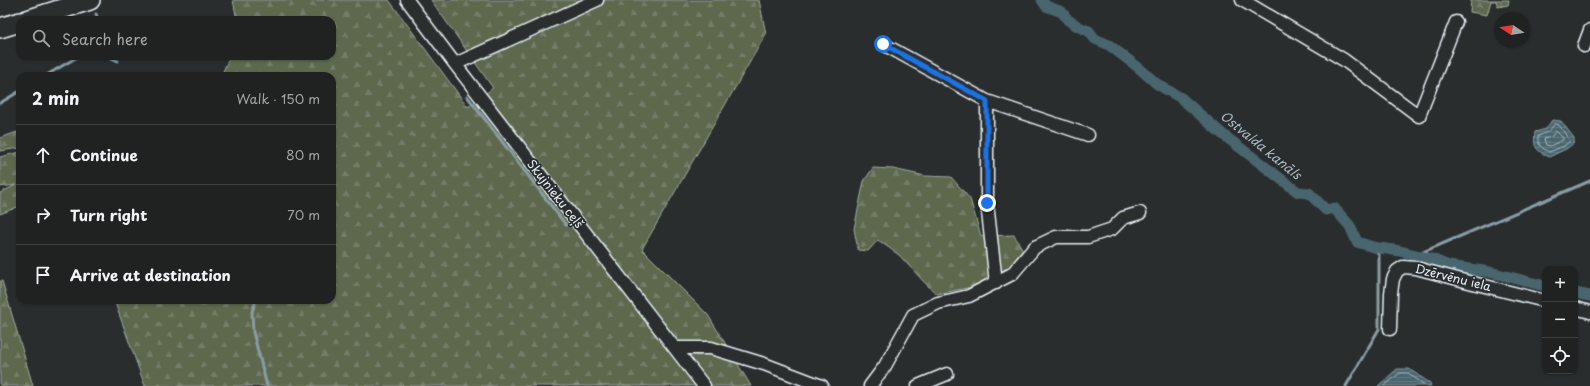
<!DOCTYPE html>
<html lang="en">
<head>
<meta charset="utf-8">
<style>
  :root { --surface:#202222; --page:#2d2f2f; --text:#f1f3f6; --muted:#a2a4a5; --line:#3d3f40 }
  body { margin:0; font-family:"Playpen Sans",sans-serif; background:var(--page); color:var(--text) }
  .controls { position:absolute; right:12px; bottom:12px; display:grid; overflow:hidden; border-radius:8px; box-shadow:0 1px 3px #0004 }
  .controls button { width:36px; height:36px; display:grid; place-items:center; padding:0; border:0; border-bottom:1px solid var(--line); background:var(--surface); color:var(--text); font:20px sans-serif }
  .compass { position:absolute; left:1494px; top:12px; width:36px; height:36px; border-radius:50%; background:var(--surface); box-shadow:0 1px 3px #0004; rotate:282deg }
  .stop { position:absolute; width:12px; height:12px; margin:-9px; border:3px solid #1a73e8; border-radius:50%; background:#fff }
  .stop.end { background:#1a73e8; border-color:#fff; box-shadow:0 1px 4px #0008 }
  .list { margin:0; padding:0; list-style:none }
  h2 { display:flex; justify-content:space-between; align-items:center; height:52px; margin:0; padding:0 16px; font-size:17px }
  h2 small { font-size:13px; font-weight:400; color:var(--muted) }
  .list li { display:grid; grid-template-columns:26px 1fr auto; gap:12px; align-items:center; box-sizing:border-box; height:60px; padding:0 16px; border-top:1px solid var(--line) }
  .list b { display:block; font-size:15px; white-space:nowrap }
  .list em { font-size:13px; font-style:normal; color:var(--muted) }
  .icon { flex:none; width:22px; height:22px; fill:none; stroke:currentColor; stroke-width:2; stroke-linecap:round; stroke-linejoin:round }
  .map { position:relative; flex:none; width:1590px; height:386px; overflow:hidden }
  .search { position:absolute; background:var(--surface); box-shadow:0 1px 3px #0004; left:16px; top:16px; width:320px; height:44px; display:flex; align-items:center; gap:10px; box-sizing:border-box; padding:0 14px; border-radius:12px; color:var(--muted); font-size:15px }
  .panel { position:absolute; background:var(--surface); box-shadow:0 1px 3px #0004; left:16px; top:72px; width:320px; height:232px; border-radius:12px }
  .map>svg:first-child { display:block }
  .forest { fill:url(#forest-firs); stroke:#a2aca3 }
  .water { fill:url(#water-rules); stroke:#899da5 }
  .lines { fill:none; stroke-linecap:round; stroke-linejoin:round }
  .shore { stroke:#a8b9c0; stroke-width:1 }
  .stream { stroke:#899da5; stroke-width:3 }
  .canal { stroke:#49656d; stroke-width:11 }
  .street-casing { stroke:#e8f1f8; stroke-width:15 }
  .primary-casing { stroke:#e8f1f8; stroke-width:22 }
  .street { stroke:#2a2d2e; stroke-width:12 }
  .primary { stroke:#2a2d2e; stroke-width:19 }
  .route { stroke:#1a73e8; stroke-width:5 }
  .labels { text-anchor:middle; stroke-width:3.5; stroke-linejoin:round; paint-order:stroke }
  .street-label { font-size:12px; fill:#e8f1f8; stroke:#2a2d2e }
  .water-label { font-size:13px; font-style:italic; fill:#a8b9c0; stroke:#2a2d2e }
</style>
</head>
<body>
<div class="map">
<svg width="1590" height="386" viewBox="0 0 1590 386">
  <defs>
    <pattern id="forest-firs" width="22" height="20" patternUnits="userSpaceOnUse"><rect width="22" height="20" fill="#5d674e"/><path d="M5 1l3.5 6h-7zM16 11l3.5 6h-7z" fill="#747d68"/></pattern>
    <pattern id="water-rules" width="6" height="5" patternUnits="userSpaceOnUse"><rect width="6" height="5" fill="#49656d"/><path d="M0 2.5h6" fill="none" stroke="#637c83"/></pattern>
  </defs>
  <rect width="100%" height="100%" fill="#2a2d2e"/>
  <filter id="ink" filterUnits="userSpaceOnUse"><feTurbulence type="fractalNoise" baseFrequency=".025" numOctaves="2"/><feDisplacementMap in="SourceGraphic" scale="8" xChannelSelector="R" yChannelSelector="G"/><feConvolveMatrix kernelMatrix="1 2 1 2 8 2 1 2 1" color-interpolation-filters="sRGB"/></filter>
  <g filter="url(#ink)">
    <!-- forest -->
    <path class="forest" d="M 233,0 L 389,0 L 468,107 L 493,88 L 431,0 L 759,0 L 766,34 L 642,249 L 708,315 L 751,386 L 145,386 L 114,300 L 332,300 L 332,76 L 221,76 L 230,56 L 332,56 L 332,20 L 237,20 Z
      M 1471,0 L 1509,0 L 1508,5 L 1498,7 L 1496,1 L 1491,1 L 1487,15 L 1470,12 Z
      M 20,131 L 20,148 L 0,151 L 0,138 Z
      M 20,152 L 20,206 L 0,214 L 0,193 L 16,185 L 0,187 L 0,157 Z
      M 873,168 L 893,169 L 925,176 L 951,177 L 970,199 L 981,236 L 1014,235 L 1023,250 L 1009,267 L 972,287 L 937,294 L 925,283 L 899,255 L 878,240 L 868,251 L 858,250 L 854,229 L 864,181 Z
      M 0,281 L 2,281 L 33,386 L 0,386 Z"/>
    <!-- water -->
    <path class="water" d="M 1552,120 L 1561,121 L 1574,138 L 1574,143 L 1566,149 L 1549,157 C 1536,150 1533,148 1535,132 L 1546,129 Z
      M 1397,369 L 1409,369 L 1430,383 L 1431,386 L 1378,386 Z"/>
    <g class="lines">
      <!-- shore -->
      <path class="shore" d="M 1555,124 L 1559,125 L 1570,141 L 1564,146 L 1549,152 C 1542,148 1537,145 1538,136 L 1548,132 Z
        M 1556,131 L 1563,138 L 1563,140 L 1550,146 L 1546,145 L 1544,139 L 1551,137 Z
        M 1384,386 L 1400,373 L 1408,373 L 1426,386"/>
      <!-- stream -->
      <path class="stream" d="M 96,14 L 98,20
        M 107,56 L 118,61
        M 45,76 L 79,56
        M 467,96 L 566,225
        M 0,103 L 20,91
        M 1416,255 L 1590,181
        M 256,300 L 252,312 L 253,332 L 267,386
        M 1346,386 L 1379,329 L 1379,255 L 1373,247"/>
      <!-- canal -->
      <path class="canal" d="M 1042,0 L 1046,6 L 1062,12 L 1068,20 L 1079,27 L 1089,31 L 1095,39 L 1109,45 L 1139,68 L 1157,84 L 1181,98 L 1221,133 L 1298,192 L 1309,193 L 1326,210 L 1334,208 L 1350,226 L 1357,242 L 1373,247 L 1400,251 L 1432,259 L 1449,266 L 1490,272 L 1545,286
        M 1575,293 L 1590,296"/>
      <!-- street casing -->
      <g class="street-casing">
        <path id="street" d="M 407,0 L 455,64 L 704,386
          M 1242,0 L 1344,60 L 1419,116 L 1456,22
          M 883,44 L 987,101 L 1088,135
          M 1584,46 L 1590,30
          M 455,64 L 597,0
          M 987,101 L 987,203 L 996,283
          M 1575,308 L 1590,312
          M 1390,329 L 1391,293 L 1393,279 L 1397,271 L 1403,267 L 1416,268 L 1465,281 L 1545,301
          M 675,348 L 711,348 L 764,364 L 822,386
          M 870,386 L 885,366 L 913,315 L 938,303 L 969,296 L 1012,274 L 1035,247 L 1056,237 L 1088,237 L 1112,229 L 1123,218 L 1140,213
          M 918,386 L 947,374"/>
      </g>
      <!-- primary casing -->
      <g class="primary-casing">
        <path id="primary" d="M 27,20 L 90,0
          M 0,28 L 20,22"/>
      </g>
      <!-- street -->
      <use href="#street" class="street"/>
      <!-- primary -->
      <use href="#primary" class="primary"/>
    </g>
  </g>
  <g class="lines" filter="url(#ink)">
    <!-- route -->
    <path class="route" d="M 883,44 L 987,101 L 987,203"/>
  </g>
  <g class="labels">
    <!-- street labels -->
    <g class="street-label">
      <text transform="translate(555 194) rotate(52)" y="4">Skujnieku ceļš</text>
      <text transform="translate(1453 278) rotate(14)" y="4">Dzērvēnu iela</text>
    </g>
    <!-- water labels -->
    <g class="water-label">
      <text transform="translate(1261 145) rotate(39)" y="5">Ostvalda kanāls</text>
    </g>
  </g>
</svg>
<div class="controls">
<button>+</button>
<button>−</button>
<button><svg class="icon" aria-label="locate" viewBox="0 0 24 24"><circle cx="12" cy="12" r="6"/><path d="M12 2v4M12 18v4M2 12h4M18 12h4"/></svg></button>
</div>
<svg class="compass" viewBox="-18 -18 36 36"><path d="M0-13l5 13h-10z" fill="#e53935"/><path d="M0 13l5-13h-10z" fill="#a2a4a5"/></svg>
<div class="stop" style="left:883px;top:44px"></div>
<div class="stop end" style="left:987px;top:203px"></div>
<div class="search"><svg class="icon" aria-label="search" viewBox="0 0 24 24"><circle cx="10" cy="10" r="6"/><path d="M15 15l6 6"/></svg>Search here</div>
<section class="panel">
<h2>2 min<small>Walk · 150 m</small></h2>
<ul class="list">
<li><svg class="icon" aria-label="ahead" viewBox="0 0 24 24"><path d="M12 20V5M6 11l6-6 6 6"/></svg><div><b>Continue</b></div><em>80 m</em></li>
<li><svg class="icon" aria-label="right" viewBox="0 0 24 24"><path d="M7 20v-9h11M14 6l5 5-5 5"/></svg><div><b>Turn right</b></div><em>70 m</em></li>
<li><svg class="icon" aria-label="arrive" viewBox="0 0 24 24"><path d="M6 21V4h12l-3 4 3 4H6"/></svg><div><b>Arrive at destination</b></div></li>
</ul>
</section>
</div>
</body>
</html>
